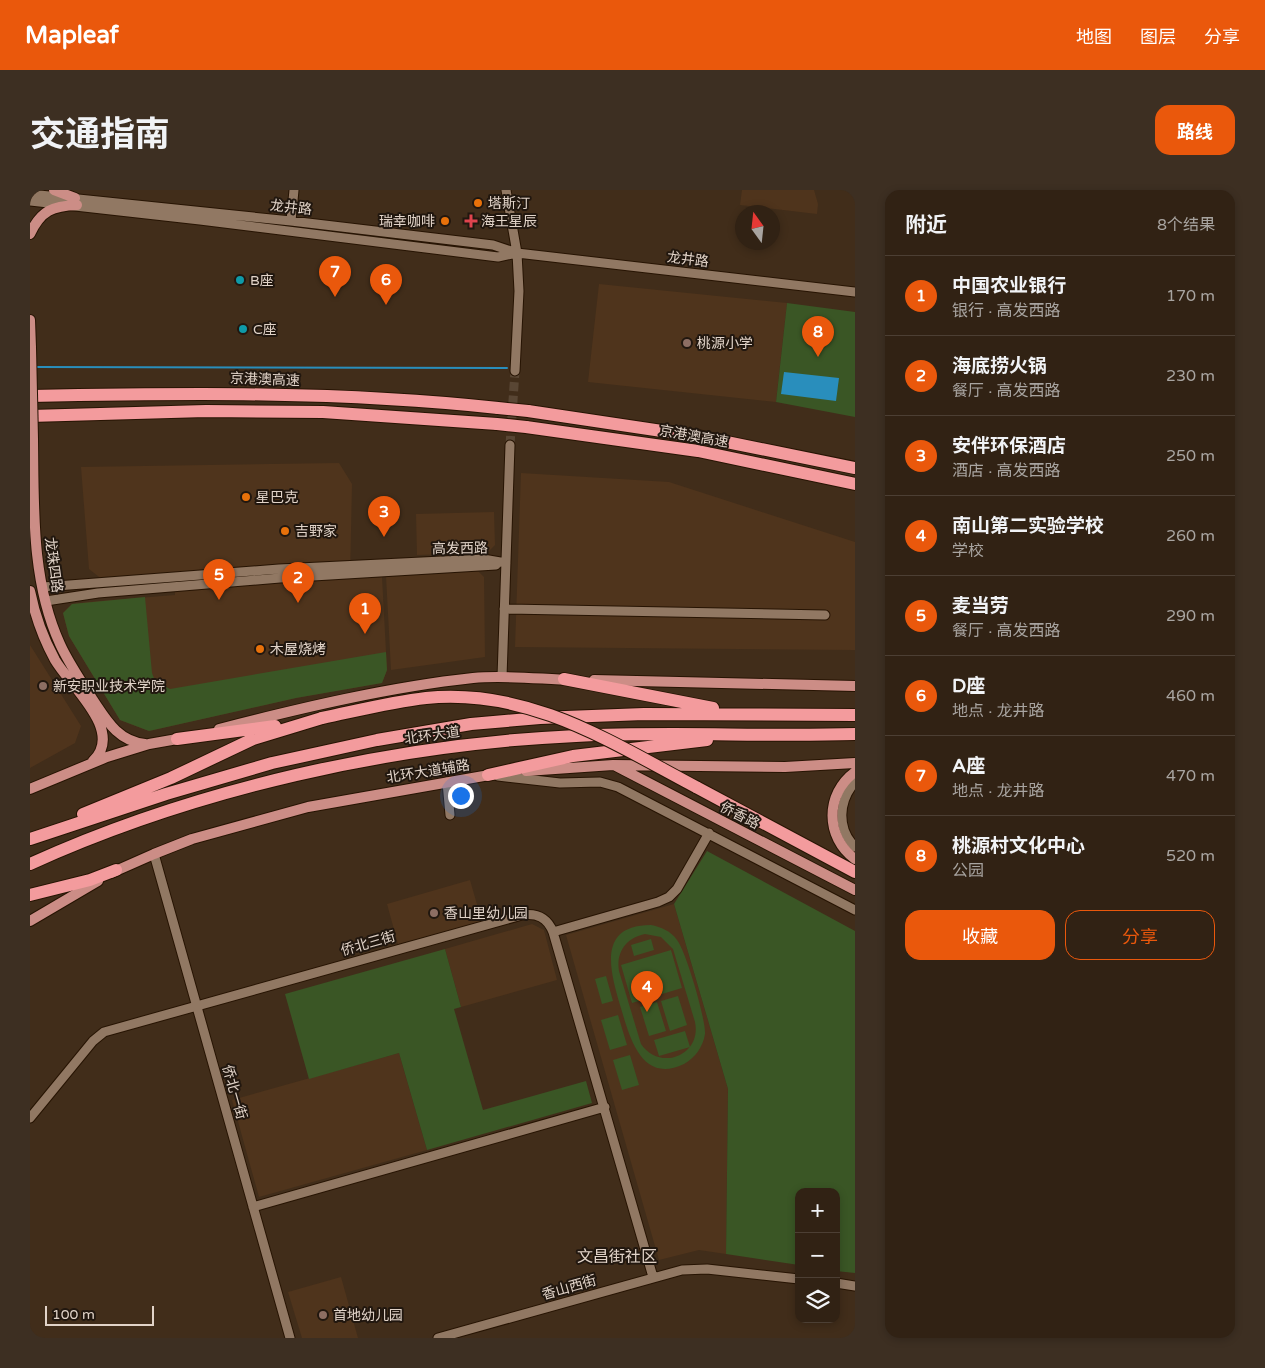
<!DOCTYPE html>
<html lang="zh">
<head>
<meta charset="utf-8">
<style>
  :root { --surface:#312214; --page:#3d2f22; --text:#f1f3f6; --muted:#a8a4a0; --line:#4c3f34; --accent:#ea580c }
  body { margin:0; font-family:"Varela Round","Noto Sans SC",sans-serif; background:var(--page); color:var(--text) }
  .controls { position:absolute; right:15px; bottom:15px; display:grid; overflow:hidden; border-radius:10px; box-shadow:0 2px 8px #0003 }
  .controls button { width:45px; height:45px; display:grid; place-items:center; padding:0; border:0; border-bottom:1px solid var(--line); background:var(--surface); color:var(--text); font:25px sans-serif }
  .compass { position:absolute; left:705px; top:15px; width:45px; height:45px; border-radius:50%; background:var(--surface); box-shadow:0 2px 8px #0003; rotate:345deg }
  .scale { position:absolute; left:15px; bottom:12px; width:109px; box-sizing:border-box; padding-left:5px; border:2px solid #e1d3c8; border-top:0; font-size:14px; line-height:18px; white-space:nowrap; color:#e1d3c8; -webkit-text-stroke:4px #21170f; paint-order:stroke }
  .you { position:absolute; left:430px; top:605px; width:18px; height:18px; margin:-12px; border:4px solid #fff; border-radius:50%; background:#1a73e8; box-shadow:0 0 0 8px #1a73e833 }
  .badge { display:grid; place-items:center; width:32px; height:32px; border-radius:50%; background:var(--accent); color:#fff; font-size:16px; font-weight:700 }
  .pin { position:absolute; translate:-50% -41px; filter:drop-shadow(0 1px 2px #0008) }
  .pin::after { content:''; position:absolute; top:26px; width:18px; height:15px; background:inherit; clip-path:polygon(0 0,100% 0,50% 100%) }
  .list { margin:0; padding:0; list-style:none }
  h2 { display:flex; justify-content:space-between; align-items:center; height:65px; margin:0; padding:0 20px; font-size:21px }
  h2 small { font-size:16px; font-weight:400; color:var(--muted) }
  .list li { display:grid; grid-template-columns:32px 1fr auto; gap:15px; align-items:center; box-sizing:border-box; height:80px; padding:0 20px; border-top:1px solid var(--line) }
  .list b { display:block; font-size:19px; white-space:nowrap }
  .list p { margin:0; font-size:16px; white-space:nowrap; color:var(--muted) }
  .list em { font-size:16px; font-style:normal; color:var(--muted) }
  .actions { display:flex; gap:10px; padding:15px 20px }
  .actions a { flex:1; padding:11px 0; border:1px solid var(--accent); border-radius:15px; text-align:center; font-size:18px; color:var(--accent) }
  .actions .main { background:var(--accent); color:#fff }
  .icon { flex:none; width:28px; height:28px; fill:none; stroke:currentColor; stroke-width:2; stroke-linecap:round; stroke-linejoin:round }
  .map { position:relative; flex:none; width:825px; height:1148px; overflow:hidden; border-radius:15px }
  header { display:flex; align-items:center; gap:30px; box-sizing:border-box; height:70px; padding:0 25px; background:var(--accent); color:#fff }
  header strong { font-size:24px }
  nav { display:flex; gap:28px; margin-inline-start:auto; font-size:18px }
  .intro { display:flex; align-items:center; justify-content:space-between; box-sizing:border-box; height:120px; padding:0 30px }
  h1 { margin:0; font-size:35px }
  .button { padding:12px 22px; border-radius:15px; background:var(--accent); color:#fff; font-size:18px; font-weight:700 }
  main { display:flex; gap:30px; padding:0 30px }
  aside { flex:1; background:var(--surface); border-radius:15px; box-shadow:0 2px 8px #0003 }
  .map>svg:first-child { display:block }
  .built { fill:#4f341c }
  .green { fill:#3a5625; fill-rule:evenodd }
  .water { fill:#298ebc }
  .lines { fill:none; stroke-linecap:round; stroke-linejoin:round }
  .stream { stroke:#298ebc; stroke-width:2 }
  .minor-tunnel { stroke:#594634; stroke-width:9; stroke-dasharray:9 4.5; stroke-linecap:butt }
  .minor-casing { stroke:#271403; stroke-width:11 }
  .major-casing { stroke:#271403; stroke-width:12 }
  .highway-casing { stroke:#271403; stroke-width:14 }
  .minor { stroke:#917863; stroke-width:9 }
  .major { stroke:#cc8d86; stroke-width:10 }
  .highway { stroke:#f39b9d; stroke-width:12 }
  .major-bridge-casing { stroke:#271403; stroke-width:12; stroke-linecap:butt }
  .highway-bridge-casing { stroke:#271403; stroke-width:14; stroke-linecap:butt }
  .major-bridge { stroke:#cc8d86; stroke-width:10 }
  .highway-bridge { stroke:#f39b9d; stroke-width:12 }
  .food-dot { fill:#e8710a; stroke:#21170f; stroke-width:2 }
  .health-dot { fill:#e0444e; stroke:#21170f; stroke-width:2 }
  .culture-dot { fill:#0f9aa8; stroke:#21170f; stroke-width:2 }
  .education-dot { fill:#8d6e63; stroke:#21170f; stroke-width:2 }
  .labels { text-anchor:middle; stroke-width:4; stroke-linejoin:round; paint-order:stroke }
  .poi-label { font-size:14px; fill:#e1d3c8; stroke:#21170f; text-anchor:start }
  .street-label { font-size:14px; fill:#e1d3c8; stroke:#21170f }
  .quarter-label { font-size:16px; fill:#e1d3c8; stroke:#21170f }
</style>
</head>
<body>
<header>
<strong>Mapleaf</strong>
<nav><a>地图</a><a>图层</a><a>分享</a></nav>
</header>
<div class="intro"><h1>交通指南</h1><a class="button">路线</a></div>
<main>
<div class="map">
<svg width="825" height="1148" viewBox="0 0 825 1148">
  <rect width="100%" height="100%" fill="#412d1a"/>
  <!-- built -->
  <path class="built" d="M 712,0 L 784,0 L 788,14 L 787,24 L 710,15 Z
    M 569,94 L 757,113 L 746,212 L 558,192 Z
    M 309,273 L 322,294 L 320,388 L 352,387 L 357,480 L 352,493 L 266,508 L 119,541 L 90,530 L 39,446 L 33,423 L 42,414 L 58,412 L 145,405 L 144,386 L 73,390 L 59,379 L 51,277 Z
    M 491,283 L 639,292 L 825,352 L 825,460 L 485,457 Z
    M 464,322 L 465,355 L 457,363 L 387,365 L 386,324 Z
    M 448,381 L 454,387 L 455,467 L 361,480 L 356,386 Z
    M 0,455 L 51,536 L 45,553 L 0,578 Z
    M 440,690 L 452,732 L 368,754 L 357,714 Z
    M 644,714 L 698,899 L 696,1064 L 669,1060 L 629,1070 L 536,745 Z
    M 502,734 L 514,740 L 527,790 L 431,817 L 415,759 Z
    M 369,863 L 397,960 L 229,1007 L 202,910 Z
    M 311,1087 L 328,1148 L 272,1148 L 258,1102 Z"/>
  <!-- green -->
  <path class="green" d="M 757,113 L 825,122 L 825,227 L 746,212 Z
    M 115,407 L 122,483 L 125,491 L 140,499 L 356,462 L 357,480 L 352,493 L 266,508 L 119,541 L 90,530 L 39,446 L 33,423 L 42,414 Z
    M 677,661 L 825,741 L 825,1083 L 806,1081 L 806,1002 L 769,1002 L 769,1075 L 696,1064 L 698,899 L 644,714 Z
    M 621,735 C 631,737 641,741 647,750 C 656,761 676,830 675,844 C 673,857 665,868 654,874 C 610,895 599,844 590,815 C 580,781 567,735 621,735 ZM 615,744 L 631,747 L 643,759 L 665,832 C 672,865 630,882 611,854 L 589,781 C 586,762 596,748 615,744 Z
    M 621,749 L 624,760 L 604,766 L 601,755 Z
    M 415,759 L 431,817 L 424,819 L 453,920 L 556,891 L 562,913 L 397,960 L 369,863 L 279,889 L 255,804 Z
    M 641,760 L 652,798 L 602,813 L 591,775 Z
    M 576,786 L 583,811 L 572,814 L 565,789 Z
    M 648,806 L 657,835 L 640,841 L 631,811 Z
    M 627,812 L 636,841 L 619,846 L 610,817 Z
    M 588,825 L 597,855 L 580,860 L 571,830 Z
    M 655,841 L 660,857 L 629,866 L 624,850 Z
    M 600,865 L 609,895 L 592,900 L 583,870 Z"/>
  <!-- water -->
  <path class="water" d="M 754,182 L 809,188 L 806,211 L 751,204 Z"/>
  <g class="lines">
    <!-- stream -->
    <path class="stream" d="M 5,177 L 477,178"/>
    <!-- minor-tunnel -->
    <path class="minor-tunnel" d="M 480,255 L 485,181"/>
    <!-- minor casing -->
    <g class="minor-casing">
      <path id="minor" d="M 476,0 L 487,63 L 489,101 L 485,181
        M 0,4 L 261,31 L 463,55 L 487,63 L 825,102
        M 0,11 L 170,30 L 468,67 L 487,63
        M 261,31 L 264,0
        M 13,397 L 249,379 L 453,369 L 476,373
        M 16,411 L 68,403 L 250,388 L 466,375
        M 474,419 L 795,425
        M 472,487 L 480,255
        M 468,586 L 530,593 L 570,592 L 588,597 L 825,720
        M 417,592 L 420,625
        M 825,592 C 809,610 806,638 825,657
        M 124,664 L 260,1148
        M 523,742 L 628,712 L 639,707 L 647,699 L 679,643
        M 0,928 L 63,851 L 74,842 L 492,725 C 507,723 517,727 523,742 L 623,1087
        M 223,1017 L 575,917
        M 806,1093 L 825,1096
        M 408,1148 L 652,1080 L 677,1079 L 769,1089"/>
    </g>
    <!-- major casing -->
    <g class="major-casing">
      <path id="major" d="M 24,0 L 45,8
        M 0,44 C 11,20 23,16 47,15
        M 0,130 L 1,158
        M 3,249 C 4,317 1,391 30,454 C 39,474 52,492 63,510 C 77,531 88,551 115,554
        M 0,401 C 5,426 13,448 25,470 C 40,496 95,541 63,571
        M 564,490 L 825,496
        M 189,539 C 271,518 359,497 443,488 C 476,485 509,489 542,490
        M 586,576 L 825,700
        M 496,581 L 583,575 L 755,577 L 825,573
        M 825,582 C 795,604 795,647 825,669
        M 0,599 L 77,567 L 119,554 L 153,548
        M 81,683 L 124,664 L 162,649 L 278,617 L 465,584
        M 0,731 L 68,691"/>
    </g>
    <!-- highway casing -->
    <g class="highway-casing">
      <path id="highway" d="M 0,206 C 156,203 312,201 468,218
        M 498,221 L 672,247 L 825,278
        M 0,226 L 176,221 L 293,222 L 467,234
        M 496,237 L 668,261 L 825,294
        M 534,489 L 683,518
        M 147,549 L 245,536
        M 458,585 L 543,566 L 677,550
        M 666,597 L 825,682
        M 53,624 L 141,588 L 223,549 L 292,528
        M 0,649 L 136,604 L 242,573 L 347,550 L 441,534 L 510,528 L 614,524 L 825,525
        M 0,674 C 165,599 364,554 546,546 C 639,541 732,547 825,544
        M 0,705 L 60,690 L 86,680"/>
    </g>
    <!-- minor -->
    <use href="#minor" class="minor"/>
    <!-- major -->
    <use href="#major" class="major"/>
    <!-- highway -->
    <use href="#highway" class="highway"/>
    <!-- major-bridge casing -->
    <g class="major-bridge-casing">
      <path id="major-bridge" d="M 1,158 L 3,249"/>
    </g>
    <!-- highway-bridge casing -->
    <g class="highway-bridge-casing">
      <path id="highway-bridge" d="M 468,218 L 498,221
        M 467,234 L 496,237
        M 292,528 C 326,521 361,512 396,508 C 499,498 579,551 666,597"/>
    </g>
    <!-- major-bridge -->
    <use href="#major-bridge" class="major-bridge"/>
    <!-- highway-bridge -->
    <use href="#highway-bridge" class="highway-bridge"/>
  </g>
  <!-- markers -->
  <g class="food-dot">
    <circle cx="448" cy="13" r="5"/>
    <circle cx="415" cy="31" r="5"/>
    <circle cx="216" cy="307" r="5"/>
    <circle cx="255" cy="341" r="5"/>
    <circle cx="230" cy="459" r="5"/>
  </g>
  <path class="health-dot" d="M438.5 23.5h5v5h5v5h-5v5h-5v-5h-5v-5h5z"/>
  <g class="culture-dot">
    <circle cx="210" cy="90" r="5"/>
    <circle cx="213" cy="139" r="5"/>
  </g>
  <g class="education-dot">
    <circle cx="657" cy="153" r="5"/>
    <circle cx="13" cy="496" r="5"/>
    <circle cx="404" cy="723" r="5"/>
    <circle cx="293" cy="1125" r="5"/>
  </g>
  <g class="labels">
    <!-- poi labels -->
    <g class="poi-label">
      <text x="458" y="18">塔斯汀</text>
      <text x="405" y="36" text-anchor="end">瑞幸咖啡</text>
      <text x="451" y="36">海王星辰</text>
      <text x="220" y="95">B座</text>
      <text x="223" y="144">C座</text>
      <text x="667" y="158">桃源小学</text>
      <text x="226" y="312">星巴克</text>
      <text x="265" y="346">吉野家</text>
      <text x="240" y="464">木屋烧烤</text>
      <text x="23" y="501">新安职业技术学院</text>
      <text x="414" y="728">香山里幼儿园</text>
      <text x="303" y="1130">首地幼儿园</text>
    </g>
    <!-- street labels -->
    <g class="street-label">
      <text transform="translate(261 17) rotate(6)" y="5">龙井路</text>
      <text transform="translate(658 69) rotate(7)" y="5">龙井路</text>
      <text transform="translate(235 189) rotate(2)" y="5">京港澳高速</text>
      <text transform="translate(664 246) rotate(10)" y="5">京港澳高速</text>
      <text transform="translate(430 358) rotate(-1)" y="5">高发西路</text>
      <text transform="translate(24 375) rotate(82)" y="5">龙珠四路</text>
      <text transform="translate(402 545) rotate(-8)" y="5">北环大道</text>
      <text transform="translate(398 581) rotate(-9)" y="5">北环大道辅路</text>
      <text transform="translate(710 625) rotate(27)" y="5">侨香路</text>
      <text transform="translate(338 753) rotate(-16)" y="5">侨北三街</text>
      <text transform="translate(205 902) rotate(74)" y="5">侨北一街</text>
      <text transform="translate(539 1097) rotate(-16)" y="5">香山西街</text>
    </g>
    <!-- quarter labels -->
    <g class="quarter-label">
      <text x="587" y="1072">文昌街社区</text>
    </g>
  </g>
</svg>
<div class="controls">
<button>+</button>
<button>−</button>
<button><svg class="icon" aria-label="layers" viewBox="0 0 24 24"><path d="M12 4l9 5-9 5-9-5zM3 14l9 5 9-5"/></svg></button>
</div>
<svg class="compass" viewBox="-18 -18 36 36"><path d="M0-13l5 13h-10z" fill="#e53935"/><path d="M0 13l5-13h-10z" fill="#a8a4a0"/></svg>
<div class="scale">100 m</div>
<div class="you"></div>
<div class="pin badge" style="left:335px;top:444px">1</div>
<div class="pin badge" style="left:268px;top:413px">2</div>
<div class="pin badge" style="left:354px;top:347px">3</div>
<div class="pin badge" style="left:617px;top:822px">4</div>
<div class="pin badge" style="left:189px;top:410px">5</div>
<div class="pin badge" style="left:356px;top:115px">6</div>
<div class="pin badge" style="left:305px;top:107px">7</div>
<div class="pin badge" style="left:788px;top:167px">8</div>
</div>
<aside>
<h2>附近<small>8个结果</small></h2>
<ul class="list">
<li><span class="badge">1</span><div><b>中国农业银行</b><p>银行 · 高发西路</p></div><em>170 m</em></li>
<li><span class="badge">2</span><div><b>海底捞火锅</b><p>餐厅 · 高发西路</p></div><em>230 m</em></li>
<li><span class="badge">3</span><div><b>安伴环保酒店</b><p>酒店 · 高发西路</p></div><em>250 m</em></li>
<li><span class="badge">4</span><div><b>南山第二实验学校</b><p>学校</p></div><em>260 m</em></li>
<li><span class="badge">5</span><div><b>麦当劳</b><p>餐厅 · 高发西路</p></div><em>290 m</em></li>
<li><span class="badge">6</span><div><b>D座</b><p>地点 · 龙井路</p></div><em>460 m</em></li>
<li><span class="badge">7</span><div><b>A座</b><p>地点 · 龙井路</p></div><em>470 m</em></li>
<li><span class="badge">8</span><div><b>桃源村文化中心</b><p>公园</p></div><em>520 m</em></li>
</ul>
<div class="actions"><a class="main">收藏</a><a>分享</a></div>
</aside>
</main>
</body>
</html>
